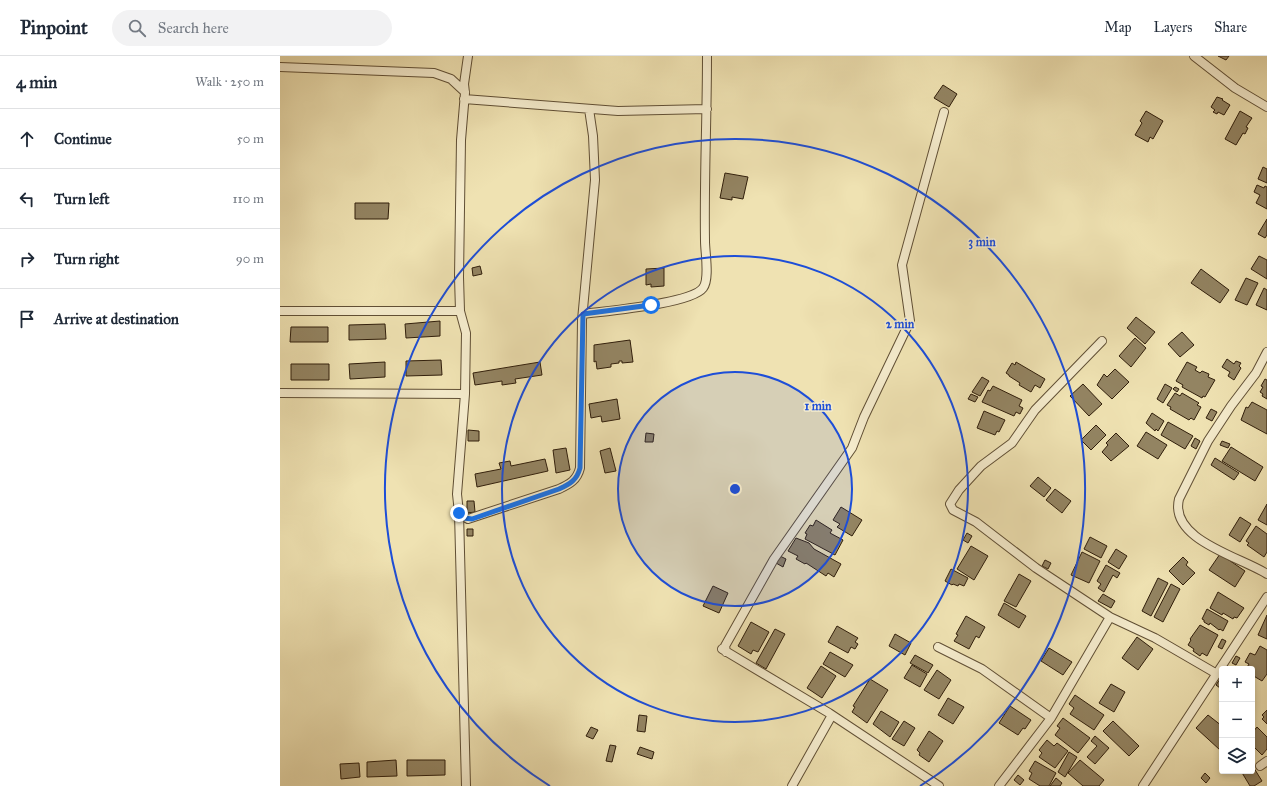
<!DOCTYPE html>
<html lang="en">
<head>
<meta charset="utf-8">
<style>
  :root { --surface:#fff; --page:#f2f2f3; --text:#1f2937; --muted:#747a83; --line:#e0e1e3 }
  body { margin:0; font-family:"IM FELL Great Primer",serif; background:var(--page); color:var(--text) }
  .controls { position:absolute; right:12px; bottom:12px; display:grid; overflow:hidden; border-radius:4px; box-shadow:0 2px 6px #0003 }
  .controls button { width:36px; height:36px; display:grid; place-items:center; padding:0; border:0; border-bottom:1px solid var(--line); background:var(--surface); color:var(--text); font:20px sans-serif }
  .stop { position:absolute; width:12px; height:12px; margin:-9px; border:3px solid #1a73e8; border-radius:50%; background:#fff }
  .stop.end { background:#1a73e8; border-color:#fff; box-shadow:0 1px 4px #0008 }
  .list { margin:0; padding:0; list-style:none }
  h2 { display:flex; justify-content:space-between; align-items:center; height:52px; margin:0; padding:0 16px; font-size:17px }
  h2 small { font-size:13px; font-weight:400; color:var(--muted) }
  .list li { display:grid; grid-template-columns:26px 1fr auto; gap:12px; align-items:center; box-sizing:border-box; height:60px; padding:0 16px; border-top:1px solid var(--line) }
  .list b { display:block; font-size:15px; white-space:nowrap }
  .list em { font-size:13px; font-style:normal; color:var(--muted) }
  .icon { flex:none; width:22px; height:22px; fill:none; stroke:currentColor; stroke-width:2; stroke-linecap:round; stroke-linejoin:round }
  .map { position:relative; flex:none; width:987px; height:730px; overflow:hidden }
  header { display:flex; align-items:center; gap:24px; box-sizing:border-box; height:56px; padding:0 20px; background:var(--surface); border-bottom:1px solid var(--line) }
  header strong { font-size:19px }
  nav { display:flex; gap:22px; margin-inline-start:auto; font-size:14px }
  .search { width:280px; height:36px; background:var(--page); display:flex; align-items:center; gap:10px; box-sizing:border-box; padding:0 14px; border-radius:22px; color:var(--muted); font-size:15px }
  main { display:flex }
  aside { flex:1; background:var(--surface) }
  .map>svg:first-child { display:block }
  .building { fill:#938462; stroke:#301e0b }
  .lines { fill:none; stroke-linecap:round; stroke-linejoin:round }
  .minor-casing { stroke:#604f35; stroke-width:10 }
  .minor { stroke:#f5eccd; stroke-width:8 }
  .route { stroke:#1a73e8; stroke-width:5 }
  .ring { fill:none; stroke:#1d4ed8; stroke-width:2 }
  .centre { fill:#1d4ed8; stroke:#f5eccd; stroke-width:2 }
  .ring-label { font-size:12px; text-anchor:middle; font-weight:bold; fill:#1d4ed8; stroke:#f5eccd; stroke-width:3; stroke-linejoin:round; paint-order:stroke }
</style>
</head>
<body>
<header>
<strong>Pinpoint</strong>
<div class="search"><svg class="icon" aria-label="search" viewBox="0 0 24 24"><circle cx="10" cy="10" r="6"/><path d="M15 15l6 6"/></svg>Search here</div>
<nav><a>Map</a><a>Layers</a><a>Share</a></nav>
</header>
<main>
<aside>
<h2>4 min<small>Walk · 250 m</small></h2>
<ul class="list">
<li><svg class="icon" aria-label="ahead" viewBox="0 0 24 24"><path d="M12 20V5M6 11l6-6 6 6"/></svg><div><b>Continue</b></div><em>50 m</em></li>
<li><svg class="icon" aria-label="left" viewBox="0 0 24 24"><path d="M17 20v-9H6M10 6l-5 5 5 5"/></svg><div><b>Turn left</b></div><em>110 m</em></li>
<li><svg class="icon" aria-label="right" viewBox="0 0 24 24"><path d="M7 20v-9h11M14 6l5 5-5 5"/></svg><div><b>Turn right</b></div><em>90 m</em></li>
<li><svg class="icon" aria-label="arrive" viewBox="0 0 24 24"><path d="M6 21V4h12l-3 4 3 4H6"/></svg><div><b>Arrive at destination</b></div></li>
</ul>
</aside>
<div class="map">
<svg width="987" height="730" viewBox="0 0 987 730">
  <rect width="100%" height="100%" fill="#efe2b2"/>
  <filter id="stains"><feTurbulence type="fractalNoise" baseFrequency=".005" numOctaves="4"/><feColorMatrix values="0 0 0 0 .2 0 0 0 0 .09 0 0 0 0 .02 0 0 0 .5 -.17"/></filter>
  <radialGradient id="worn" r=".72"><stop offset=".6" stop-color="#630" stop-opacity="0"/><stop offset="1" stop-color="#630" stop-opacity=".3"/></radialGradient>
  <!-- building -->
  <path class="building" d="M 938,0 L 949,0 L 946,4 Z
    M 663,29 L 677,38 L 669,51 L 654,42 Z
    M 937,41 L 943,43 L 942,44 L 950,49 L 944,59 L 938,56 L 937,58 L 933,56 L 935,54 L 931,51 Z
    M 866,55 L 883,65 L 873,83 L 870,81 L 868,86 L 855,79 L 862,67 L 860,65 Z
    M 960,55 L 972,62 L 966,71 L 968,72 L 965,78 L 963,77 L 956,89 L 945,83 Z
    M 983,111 L 987,113 L 987,127 L 978,123 Z
    M 445,117 L 468,121 L 463,143 L 452,141 L 452,144 L 440,142 Z
    M 977,129 L 984,132 L 985,130 L 987,131 L 987,153 L 976,147 L 980,139 L 974,136 Z
    M 75,147 L 109,147 L 108,163 L 75,163 Z
    M 987,163 L 987,179 L 985,182 L 978,178 Z
    M 979,200 L 987,204 L 987,223 L 971,213 Z
    M 200,210 L 202,218 L 193,220 L 192,212 Z
    M 384,212 L 384,230 L 371,231 L 371,228 L 366,229 L 366,213 Z
    M 921,213 L 949,234 L 940,247 L 911,227 Z
    M 966,222 L 978,227 L 967,249 L 955,244 Z
    M 984,232 L 987,234 L 987,254 L 976,249 Z
    M 856,261 L 875,276 L 865,288 L 847,272 Z
    M 160,265 L 160,280 L 126,282 L 125,268 Z
    M 105,268 L 106,283 L 69,284 L 69,269 Z
    M 11,271 L 48,271 L 48,286 L 10,286 Z
    M 902,276 L 914,289 L 900,301 L 888,288 Z
    M 855,282 L 866,292 L 851,311 L 839,300 Z
    M 350,284 L 353,306 L 342,307 L 342,305 L 339,305 L 339,307 L 331,308 L 331,311 L 317,313 L 316,305 L 314,306 L 314,289 Z
    M 947,303 L 954,308 L 956,305 L 961,307 L 959,310 L 961,312 L 954,324 L 948,320 L 950,316 L 942,311 Z
    M 161,304 L 162,319 L 126,320 L 126,305 Z
    M 105,306 L 105,321 L 70,323 L 69,308 Z
    M 260,306 L 262,319 L 235,323 L 236,327 L 222,329 L 222,325 L 195,329 L 193,317 Z
    M 736,306 L 765,323 L 760,332 L 755,329 L 751,336 L 739,329 L 740,327 L 729,320 L 729,319 L 726,317 L 732,307 L 735,309 Z
    M 907,306 L 917,311 L 915,314 L 920,317 L 922,315 L 929,318 L 928,321 L 935,324 L 925,341 L 923,340 L 922,342 L 902,331 L 903,329 L 896,325 Z
    M 11,308 L 49,308 L 49,324 L 11,324 Z
    M 835,313 L 849,326 L 832,343 L 817,329 L 824,318 L 827,321 Z
    M 702,321 L 709,325 L 700,340 L 692,336 Z
    M 985,323 L 987,324 L 987,343 L 982,340 L 983,338 L 980,336 L 983,331 L 981,330 Z
    M 803,328 L 822,348 L 809,360 L 790,340 Z
    M 885,328 L 892,332 L 883,347 L 877,343 Z
    M 713,330 L 742,344 L 739,350 L 743,352 L 740,358 L 736,356 L 734,360 L 702,346 L 708,334 L 710,335 Z
    M 895,331 L 899,333 L 897,336 L 893,333 Z
    M 895,337 L 900,340 L 902,337 L 919,347 L 917,349 L 921,351 L 914,364 L 911,362 L 909,364 L 890,353 L 891,351 L 887,349 Z
    M 691,338 L 698,341 L 695,346 L 688,343 Z
    M 337,343 L 340,363 L 322,366 L 321,360 L 311,362 L 309,348 Z
    M 972,346 L 987,354 L 987,378 L 961,364 L 966,351 L 968,352 Z
    M 931,353 L 937,356 L 932,365 L 926,362 Z
    M 704,355 L 725,364 L 719,376 L 717,375 L 715,379 L 697,372 Z
    M 872,357 L 884,365 L 878,375 L 876,373 L 875,375 L 866,367 Z
    M 888,366 L 913,380 L 905,393 L 881,379 Z
    M 816,369 L 826,379 L 811,394 L 801,384 Z
    M 188,374 L 199,375 L 199,385 L 188,385 Z
    M 866,376 L 887,389 L 878,403 L 857,390 Z
    M 366,377 L 374,378 L 373,386 L 365,386 Z
    M 836,377 L 849,390 L 831,405 L 822,396 L 828,389 L 826,387 Z
    M 915,382 L 920,385 L 916,393 L 911,390 Z
    M 942,385 L 950,388 L 948,392 L 940,389 Z
    M 951,391 L 983,411 L 975,425 L 942,405 Z
    M 286,392 L 290,414 L 276,417 L 273,394 Z
    M 330,392 L 336,415 L 325,417 L 320,395 Z
    M 935,402 L 959,417 L 954,424 L 931,409 Z
    M 265,403 L 268,415 L 197,431 L 195,418 L 221,413 L 219,407 L 230,405 L 231,410 Z
    M 758,421 L 771,432 L 764,441 L 750,430 Z
    M 775,433 L 791,445 L 782,457 L 766,444 Z
    M 187,445 L 194,445 L 195,456 L 187,457 Z
    M 987,448 L 987,469 L 978,464 Z
    M 561,451 L 582,464 L 572,480 L 557,471 L 560,468 L 553,464 Z
    M 960,461 L 971,468 L 960,486 L 949,479 Z
    M 536,464 L 552,474 L 550,477 L 563,484 L 555,499 L 525,483 L 527,478 L 525,477 L 530,469 L 533,470 Z
    M 976,470 L 987,478 L 987,496 L 984,501 L 967,489 L 969,487 L 966,485 Z
    M 187,473 L 193,473 L 193,480 L 187,480 Z
    M 687,477 L 692,480 L 688,487 L 683,484 Z
    M 810,481 L 827,490 L 821,502 L 804,493 Z
    M 516,482 L 529,487 L 534,493 L 561,508 L 554,521 L 548,517 L 546,520 L 526,507 L 525,508 L 516,503 L 518,500 L 508,495 Z
    M 691,490 L 708,500 L 694,524 L 677,513 Z
    M 836,493 L 847,500 L 839,513 L 828,506 Z
    M 802,496 L 820,505 L 809,527 L 791,519 Z
    M 940,498 L 965,515 L 955,531 L 929,514 Z
    M 500,500 L 506,503 L 503,511 L 496,507 Z
    M 903,501 L 908,506 L 906,509 L 915,517 L 903,529 L 889,515 Z
    M 765,504 L 771,507 L 768,513 L 762,510 Z
    M 826,509 L 840,517 L 837,522 L 833,519 L 824,536 L 818,532 L 821,528 L 817,525 Z
    M 671,513 L 688,522 L 684,530 L 679,528 L 678,530 L 673,528 L 672,529 L 665,525 Z
    M 739,518 L 751,525 L 736,551 L 724,545 Z
    M 878,522 L 888,527 L 871,560 L 862,555 Z
    M 891,528 L 900,533 L 883,566 L 874,561 Z
    M 433,530 L 448,537 L 439,557 L 423,550 Z
    M 938,536 L 964,552 L 957,562 L 954,561 L 953,563 L 943,557 L 942,559 L 930,552 Z
    M 823,538 L 835,545 L 831,552 L 818,545 Z
    M 724,547 L 746,560 L 739,572 L 718,559 Z
    M 927,553 L 948,565 L 943,575 L 940,573 L 939,574 L 930,567 L 929,569 L 924,566 L 924,564 L 922,563 Z
    M 987,559 L 987,583 L 978,579 Z
    M 686,560 L 705,571 L 699,582 L 696,580 L 689,593 L 674,585 L 678,579 L 676,578 Z
    M 471,566 L 489,576 L 478,596 L 473,594 L 471,598 L 458,590 Z
    M 920,569 L 938,579 L 927,600 L 922,597 L 920,600 L 913,595 L 914,593 L 908,589 L 911,584 L 910,583 Z
    M 557,570 L 578,582 L 575,586 L 578,588 L 575,593 L 571,591 L 568,597 L 548,586 Z
    M 495,573 L 505,578 L 486,613 L 476,607 Z
    M 615,578 L 631,587 L 625,599 L 609,590 Z
    M 857,581 L 873,593 L 858,614 L 842,602 Z
    M 942,583 L 946,585 L 942,593 L 938,591 Z
    M 980,590 L 987,594 L 987,618 L 982,625 L 972,619 L 972,613 L 966,613 L 969,608 L 965,606 L 970,597 L 975,599 Z
    M 769,592 L 792,606 L 783,619 L 761,605 Z
    M 550,596 L 573,609 L 565,621 L 543,608 Z
    M 635,599 L 653,609 L 648,617 L 630,607 Z
    M 956,600 L 960,602 L 956,609 L 952,607 Z
    M 632,609 L 647,618 L 640,631 L 624,622 Z
    M 541,610 L 556,620 L 542,642 L 527,632 Z
    M 657,614 L 671,624 L 659,643 L 644,634 Z
    M 942,620 L 942,629 L 940,632 L 936,629 Z
    M 590,623 L 608,634 L 587,667 L 572,656 L 575,651 L 573,650 Z
    M 831,628 L 845,636 L 834,656 L 819,647 Z
    M 795,639 L 824,659 L 814,674 L 790,658 L 794,652 L 789,648 Z
    M 668,642 L 684,651 L 673,668 L 658,659 Z
    M 730,650 L 751,664 L 745,673 L 743,672 L 738,679 L 719,667 Z
    M 987,654 L 987,668 L 982,663 L 984,661 L 982,659 Z
    M 601,655 L 619,666 L 610,681 L 593,668 Z
    M 359,659 L 367,660 L 365,676 L 357,675 Z
    M 928,659 L 942,670 L 942,692 L 940,694 L 916,672 Z
    M 783,662 L 810,682 L 798,697 L 775,679 L 780,672 L 777,670 Z
    M 624,665 L 635,672 L 624,690 L 612,683 Z
    M 833,665 L 859,690 L 849,700 L 823,675 Z
    M 311,671 L 318,674 L 313,683 L 306,680 Z
    M 977,671 L 987,681 L 987,693 L 982,699 L 972,689 L 972,677 Z
    M 649,675 L 663,685 L 649,706 L 639,699 L 640,697 L 637,694 Z
    M 815,680 L 829,692 L 815,708 L 807,701 L 817,690 L 811,685 Z
    M 767,684 L 774,690 L 777,687 L 788,695 L 775,712 L 759,701 L 762,697 L 759,694 Z
    M 330,689 L 336,690 L 332,706 L 326,705 Z
    M 360,691 L 374,696 L 372,703 L 357,698 Z
    M 789,696 L 797,701 L 785,721 L 778,716 Z
    M 116,704 L 117,720 L 87,721 L 87,706 Z
    M 127,704 L 165,704 L 165,719 L 127,720 Z
    M 800,704 L 824,724 L 819,730 L 803,730 L 788,717 Z
    M 755,705 L 776,717 L 769,730 L 760,730 L 749,723 L 752,717 L 749,715 Z
    M 79,707 L 80,721 L 61,723 L 60,708 Z
    M 972,709 L 982,725 L 974,730 L 970,730 L 961,715 L 972,715 Z
    M 925,717 L 930,722 L 926,727 L 921,722 Z
    M 738,719 L 744,724 L 740,729 L 734,724 Z
    M 776,722 L 782,727 L 780,730 L 770,730 Z"/>
  <g class="lines">
    <!-- minor casing -->
    <g class="minor-casing">
      <path id="minor" d="M 188,0 L 184,28 L 185,37 L 181,84 L 179,221 L 180,255 L 186,277 L 185,338 L 177,438 L 179,457 L 188,463 L 279,433 C 290,428 297,424 300,412 L 302,264 L 315,124 L 313,80 L 309,53
        M 914,0 L 955,32 L 987,51
        M 0,11 L 154,17 L 171,23 L 185,36
        M 184,43 L 338,55 L 427,53
        M 0,255 L 180,255
        M 303,258 C 325,255 411,248 423,232 C 430,223 425,197 425,185 C 424,123 427,62 427,0
        M 822,285 L 755,354 L 732,387 L 701,410 L 679,434 L 670,448 L 673,454 L 696,466 L 756,512 L 830,561 L 875,582 L 937,618
        M 987,296 L 976,317 L 951,350 L 928,385 L 899,443 C 889,484 961,501 987,518
        M 0,337 L 185,338
        M 179,457 L 186,730
        M 658,591 L 702,613 L 771,662
        M 442,593 L 549,657 L 659,730
        M 446,596 L 445,590 L 494,503 L 572,392 L 584,361 L 630,265 L 622,209 L 664,56
        M 980,710 L 987,705
        M 512,730 L 552,659
        M 719,730 L 771,662 L 830,561
        M 863,730 L 987,541"/>
    </g>
    <!-- minor -->
    <use href="#minor" class="minor"/>
  </g>
  <g class="lines">
    <!-- route -->
    <path class="route" d="M 179,457 L 184,462 L 192,463 L 279,433 C 290,428 297,424 300,412 L 303,258 L 371,249"/>
  </g>
  <!-- distance rings -->
  <circle cx="455" cy="433" r="117" fill="#1d4ed8" fill-opacity=".12"/>
  <g class="ring">
    <circle cx="455" cy="433" r="117"/>
    <circle cx="455" cy="433" r="233"/>
    <path d="M270 730A350 350 0 1 1 640 730"/>
  </g>
  <circle cx="455" cy="433" r="6" class="centre"/>
  <g class="ring-label">
    <text x="702" y="190">3 min</text>
    <text x="620" y="272">2 min</text>
    <text x="538" y="354">1 min</text>
  </g>
  <rect width="100%" height="100%" filter="url(#stains)"/>
  <rect width="100%" height="100%" fill="url(#worn)"/>
</svg>
<div class="controls">
<button>+</button>
<button>−</button>
<button><svg class="icon" aria-label="layers" viewBox="0 0 24 24"><path d="M12 4l9 5-9 5-9-5zM3 14l9 5 9-5"/></svg></button>
</div>
<div class="stop" style="left:371px;top:249px"></div>
<div class="stop end" style="left:179px;top:457px"></div>
</div>
</main>
</body>
</html>
